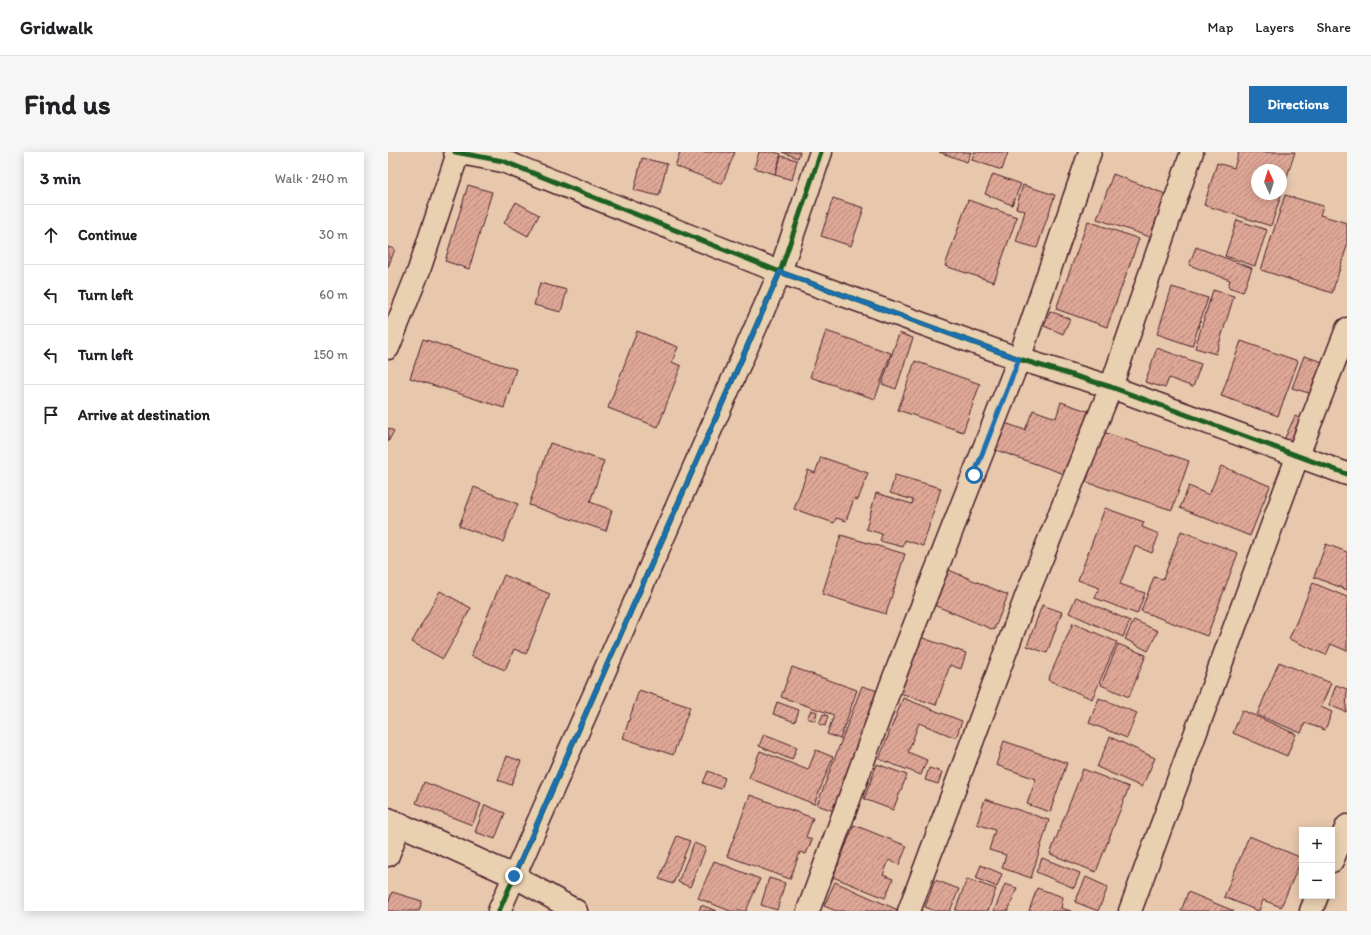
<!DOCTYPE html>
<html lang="en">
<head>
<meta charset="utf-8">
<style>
  :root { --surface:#fff; --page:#f6f6f6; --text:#202124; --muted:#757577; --line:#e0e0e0; --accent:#1f6fb2 }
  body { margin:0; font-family:Itim,sans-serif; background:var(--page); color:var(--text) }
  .controls { position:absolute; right:12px; bottom:12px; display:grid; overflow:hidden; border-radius:0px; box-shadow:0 2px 10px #0003 }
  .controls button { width:36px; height:36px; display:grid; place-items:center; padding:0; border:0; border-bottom:1px solid var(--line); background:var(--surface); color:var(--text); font:20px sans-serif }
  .compass { position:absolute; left:863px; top:12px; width:36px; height:36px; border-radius:50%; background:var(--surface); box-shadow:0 2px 10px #0003; rotate:356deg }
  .stop { position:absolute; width:12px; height:12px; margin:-9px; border:3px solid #1f6fb2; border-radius:50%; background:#fff }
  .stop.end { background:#1f6fb2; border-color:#fff; box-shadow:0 1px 4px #0008 }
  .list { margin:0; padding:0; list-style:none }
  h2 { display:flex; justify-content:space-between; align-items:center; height:52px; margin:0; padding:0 16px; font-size:17px }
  h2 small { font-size:13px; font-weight:400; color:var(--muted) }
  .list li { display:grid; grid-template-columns:26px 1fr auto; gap:12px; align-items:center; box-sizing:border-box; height:60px; padding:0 16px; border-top:1px solid var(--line) }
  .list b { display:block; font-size:15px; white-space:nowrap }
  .list em { font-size:13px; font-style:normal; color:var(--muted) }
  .icon { flex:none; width:22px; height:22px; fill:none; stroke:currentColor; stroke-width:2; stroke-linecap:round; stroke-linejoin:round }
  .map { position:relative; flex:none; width:959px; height:759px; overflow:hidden; border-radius:0px }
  header { display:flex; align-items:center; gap:24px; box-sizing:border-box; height:56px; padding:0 20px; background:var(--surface); border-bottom:1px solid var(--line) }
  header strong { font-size:19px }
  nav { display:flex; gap:22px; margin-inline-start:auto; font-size:14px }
  .intro { display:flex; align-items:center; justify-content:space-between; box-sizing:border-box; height:96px; padding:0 24px }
  h1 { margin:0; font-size:28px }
  .button { padding:10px 18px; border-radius:0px; background:var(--accent); color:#fff; font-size:14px; font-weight:700 }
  main { display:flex; gap:24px; padding:0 24px }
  aside { flex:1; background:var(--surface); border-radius:0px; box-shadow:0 2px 10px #0003 }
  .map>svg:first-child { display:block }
  .building { fill:url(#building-hatch); stroke:#4a1f2b; fill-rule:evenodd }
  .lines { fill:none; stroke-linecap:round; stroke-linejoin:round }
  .street-casing { stroke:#4a1f2b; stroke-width:25 }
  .street { stroke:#e9d0b1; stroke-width:22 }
  .cycleway-casing { stroke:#e9d0b1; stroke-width:8 }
  .cycleway { stroke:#1b5e20; stroke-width:5 }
  .route { stroke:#1f6fb2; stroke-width:5 }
</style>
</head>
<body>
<header>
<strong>Gridwalk</strong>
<nav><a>Map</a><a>Layers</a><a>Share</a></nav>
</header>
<div class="intro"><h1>Find us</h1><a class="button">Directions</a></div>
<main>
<aside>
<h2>3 min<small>Walk · 240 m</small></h2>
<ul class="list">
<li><svg class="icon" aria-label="ahead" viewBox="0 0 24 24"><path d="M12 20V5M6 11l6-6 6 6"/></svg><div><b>Continue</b></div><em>30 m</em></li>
<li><svg class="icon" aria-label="left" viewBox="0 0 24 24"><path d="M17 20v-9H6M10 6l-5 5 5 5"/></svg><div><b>Turn left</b></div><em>60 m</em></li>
<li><svg class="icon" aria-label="left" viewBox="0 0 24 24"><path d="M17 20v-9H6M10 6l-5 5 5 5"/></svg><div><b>Turn left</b></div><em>150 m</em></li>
<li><svg class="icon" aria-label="arrive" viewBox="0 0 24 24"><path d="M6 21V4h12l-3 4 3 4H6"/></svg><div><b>Arrive at destination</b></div></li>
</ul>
</aside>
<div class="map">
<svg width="959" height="759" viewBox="0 0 959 759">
  <defs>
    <pattern id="building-hatch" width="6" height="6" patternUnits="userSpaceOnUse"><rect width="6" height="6" fill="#dea796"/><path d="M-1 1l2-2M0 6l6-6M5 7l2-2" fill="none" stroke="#b6877b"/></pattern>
  </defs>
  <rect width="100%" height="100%" fill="#e7c8ac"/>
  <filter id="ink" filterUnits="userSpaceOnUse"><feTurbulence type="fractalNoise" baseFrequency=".025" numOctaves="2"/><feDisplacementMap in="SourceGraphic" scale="8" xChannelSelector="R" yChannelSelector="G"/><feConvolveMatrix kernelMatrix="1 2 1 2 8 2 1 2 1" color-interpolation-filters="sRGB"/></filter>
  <g filter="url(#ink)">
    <!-- building -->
    <path class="building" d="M 292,0 L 347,0 L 334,32 L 287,14 Z
      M 371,0 L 386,0 L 393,2 L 387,22 L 366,16 Z
      M 394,0 L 412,0 L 410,6 Z
      M 551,0 L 583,0 L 579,10 Z
      M 586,0 L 620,0 L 614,18 L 584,8 Z
      M 851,0 L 907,0 L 883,74 L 816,53 L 829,11 L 846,16 ZM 869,18 L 893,18 L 893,42 L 869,42 Z
      M 393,4 L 409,8 L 404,28 L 387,23 Z
      M 254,6 L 279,12 L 271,44 L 246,38 Z
      M 605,22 L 633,32 L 624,53 L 597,42 Z
      M 725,22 L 780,43 L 765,86 L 709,67 Z
      M 80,33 L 104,40 L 81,117 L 57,109 Z
      M 635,33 L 667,43 L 649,96 L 628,90 L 637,59 L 628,56 Z
      M 897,43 L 935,54 L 932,63 L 959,71 L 959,94 L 944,141 L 873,118 Z
      M 445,46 L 476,56 L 463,94 L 433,84 Z
      M 580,48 L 629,65 L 606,130 L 557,114 Z
      M 128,50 L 151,63 L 140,84 L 116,71 Z
      M 849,68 L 879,78 L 867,114 L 837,104 Z
      M 700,69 L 751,87 L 719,175 L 668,157 Z
      M 0,95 L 7,97 L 0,115 Z
      M 808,95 L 864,116 L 855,140 L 840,135 L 842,128 L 801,113 Z
      M 152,131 L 179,138 L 173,160 L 146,153 Z
      M 784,135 L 820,146 L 804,194 L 769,182 Z
      M 825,138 L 846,144 L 828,202 L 807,196 Z
      M 662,159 L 682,167 L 675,182 L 656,174 Z
      M 249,179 L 290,195 L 284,210 L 293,214 L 270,275 L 220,256 Z
      M 438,179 L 503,201 L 487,247 L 422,225 Z
      M 511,181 L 525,186 L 508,237 L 494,232 Z
      M 35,187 L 128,217 L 116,256 L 22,226 Z
      M 853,189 L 910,209 L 890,264 L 833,244 Z
      M 769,196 L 813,212 L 805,235 L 781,226 L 777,236 L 757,230 Z
      M 916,204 L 935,210 L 924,242 L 904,236 Z
      M 527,209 L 592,232 L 575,280 L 510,258 Z
      M 673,250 L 702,260 L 679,323 L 608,298 L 617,271 L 637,278 L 645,258 L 668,266 Z
      M 907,264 L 919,270 L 907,296 L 895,290 Z
      M 0,276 L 6,279 L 0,290 Z
      M 715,280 L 801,309 L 784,358 L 698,330 Z
      M 162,291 L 216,309 L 202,350 L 224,358 L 218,379 L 141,353 Z
      M 433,305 L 480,321 L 470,348 L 466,347 L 458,369 L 448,366 L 446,371 L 406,357 L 420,318 L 427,321 Z
      M 833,314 L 882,334 L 862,384 L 792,356 L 801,334 L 821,343 Z
      M 507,323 L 553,336 L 535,394 L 517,388 L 515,395 L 492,389 L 494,382 L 478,377 L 488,341 L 524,352 L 525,348 L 502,341 Z
      M 86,335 L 130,352 L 115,390 L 71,374 Z
      M 717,356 L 756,370 L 754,375 L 771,382 L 764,401 L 747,394 L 732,432 L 757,441 L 749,462 L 707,446 L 711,436 L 690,428 Z
      M 793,379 L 850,401 L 819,484 L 753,459 L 766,425 L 775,427 Z
      M 453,383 L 517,402 L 498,462 L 434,442 Z
      M 938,392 L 959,400 L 959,438 L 926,425 Z
      M 561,418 L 620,443 L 606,478 L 546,453 Z
      M 116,423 L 162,442 L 138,502 L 126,497 L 117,518 L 83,504 Z
      M 925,431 L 959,445 L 959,499 L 943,492 L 938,503 L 901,487 Z
      M 52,439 L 83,456 L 55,507 L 24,490 Z
      M 688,445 L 742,469 L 735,485 L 681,461 Z
      M 654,453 L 674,460 L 659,501 L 639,494 Z
      M 746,468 L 770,479 L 760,499 L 737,487 Z
      M 685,471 L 729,490 L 704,547 L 660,528 Z
      M 532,485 L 578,501 L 573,517 L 562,513 L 548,553 L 512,541 Z
      M 730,492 L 758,503 L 741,545 L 713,533 Z
      M 891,510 L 943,531 L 933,555 L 944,560 L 937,578 L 917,571 L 913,581 L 869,563 Z
      M 404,515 L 469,538 L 452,587 L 439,582 L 446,563 L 393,545 Z
      M 948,533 L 959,537 L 958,560 L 941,553 Z
      M 474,534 L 490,539 L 446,659 L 429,653 Z
      M 251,538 L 302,555 L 285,603 L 235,586 Z
      M 515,546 L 574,569 L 568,586 L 531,571 L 520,600 L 539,608 L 533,623 L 491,607 Z
      M 711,546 L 749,561 L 739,586 L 701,571 Z
      M 389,550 L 411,558 L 407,570 L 385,562 Z
      M 423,558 L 429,560 L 427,569 L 419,566 Z
      M 854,558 L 908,582 L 899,604 L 845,581 Z
      M 435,562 L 440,564 L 437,574 L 431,572 Z
      M 376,582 L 409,595 L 404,608 L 371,594 Z
      M 722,585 L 767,606 L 754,635 L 709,615 Z
      M 616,589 L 679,611 L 662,660 L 639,652 L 648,627 L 608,613 Z
      M 428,598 L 445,605 L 426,652 L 361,626 L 372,599 L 420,618 Z
      M 119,604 L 133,609 L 123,633 L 110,628 Z
      M 489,612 L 519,623 L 505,658 L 476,647 Z
      M 541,616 L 554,620 L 550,632 L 537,628 Z
      M 695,617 L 741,635 L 708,720 L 662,702 Z
      M 320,619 L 337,626 L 333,637 L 315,631 Z
      M 36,630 L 93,652 L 84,673 L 28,651 Z
      M 362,643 L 425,666 L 418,685 L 424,688 L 418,702 L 412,700 L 402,727 L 339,704 Z
      M 597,647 L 661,668 L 643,726 L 614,716 L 618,703 L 601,698 L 607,678 L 589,672 Z
      M 97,653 L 117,661 L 107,687 L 87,680 Z
      M 466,673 L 519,694 L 511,713 L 501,708 L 495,723 L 505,727 L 497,746 L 445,725 Z
      M 289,684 L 302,689 L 285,732 L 271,727 Z
      M 861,684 L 914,706 L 893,755 L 875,748 L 871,759 L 870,759 L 836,745 Z
      M 306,691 L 318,696 L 302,735 L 290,730 Z
      M 654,706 L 692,721 L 686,736 L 648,720 Z
      M 326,709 L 372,727 L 358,759 L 342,759 L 310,746 Z
      M 593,713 L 614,722 L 609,735 L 588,726 Z
      M 698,725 L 720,735 L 710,759 L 687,750 Z
      M 381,726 L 397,731 L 389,758 L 373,753 Z
      M 579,727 L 608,737 L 600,759 L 567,759 Z
      M 547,728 L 571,737 L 562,759 L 547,759 L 537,755 Z
      M 447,730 L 510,758 L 509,759 L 448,759 L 436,754 Z
      M 617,732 L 629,736 L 620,759 L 606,759 Z
      M 649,736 L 675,745 L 673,756 L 683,759 L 641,759 Z
      M 4,740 L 34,749 L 31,759 L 0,759 L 0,752 Z
      M 800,740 L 846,759 L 793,759 Z
      M 313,753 L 329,759 L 311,759 Z"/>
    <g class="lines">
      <!-- street casing -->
      <g class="street-casing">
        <path id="street" d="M 67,0 L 115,9 L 392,120 L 631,207 L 723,235 L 959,322
          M 0,196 L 31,118 L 70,1
          M 0,667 L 126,724 L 188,759
          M 0,703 L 12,672
          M 944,709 L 959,674
          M 111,759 L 392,120 L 433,0
          M 420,759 L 505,528 L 631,207 L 702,0
          M 521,759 L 638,445 L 723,235 L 804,0
          M 742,759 L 910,303 L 959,177
          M 923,759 L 929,744"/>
      </g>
      <!-- street -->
      <use href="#street" class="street"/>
      <!-- cycleway casing -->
      <g class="cycleway-casing">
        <path id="cycleway" d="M 67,0 L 115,9 L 392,120 L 631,207 L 723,235 L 959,322
          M 111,759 L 392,120 L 433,0"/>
      </g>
      <!-- cycleway -->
      <use href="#cycleway" class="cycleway"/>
    </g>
  </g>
  <g class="lines" filter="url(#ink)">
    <!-- route -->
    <path class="route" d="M 126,724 L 392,120 L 631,207 L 586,323"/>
  </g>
</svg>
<div class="controls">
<button>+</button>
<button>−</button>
</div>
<svg class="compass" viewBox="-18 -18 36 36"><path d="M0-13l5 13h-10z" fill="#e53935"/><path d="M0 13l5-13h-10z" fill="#757577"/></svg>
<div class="stop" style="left:586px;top:323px"></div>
<div class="stop end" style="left:126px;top:724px"></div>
</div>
</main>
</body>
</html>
